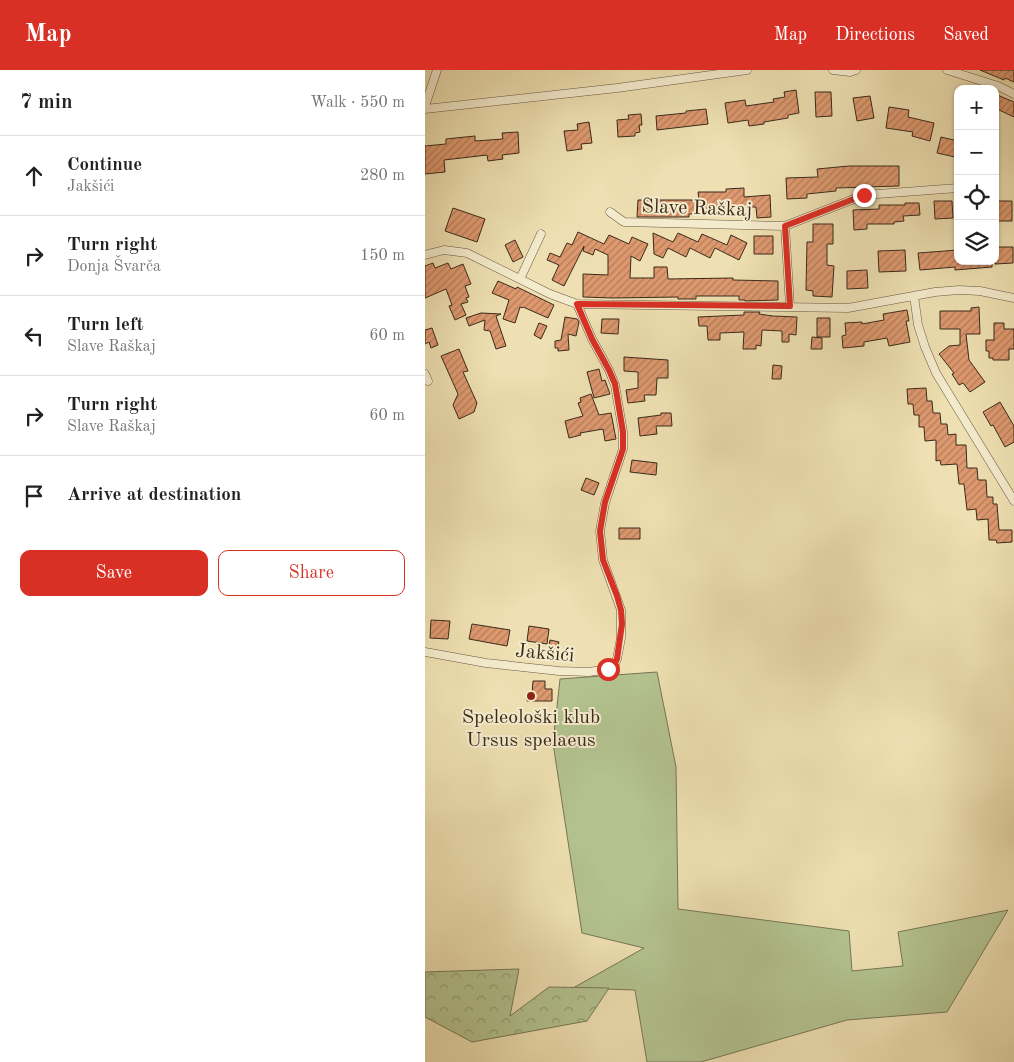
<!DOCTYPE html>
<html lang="en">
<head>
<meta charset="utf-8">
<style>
  :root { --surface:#fff; --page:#f6f6f6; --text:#222; --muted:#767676; --line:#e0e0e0; --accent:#d93025 }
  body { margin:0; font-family:"Old Standard TT",serif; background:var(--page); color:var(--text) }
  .controls { position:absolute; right:15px; top:15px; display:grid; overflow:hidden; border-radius:10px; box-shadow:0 1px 4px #0004 }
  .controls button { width:45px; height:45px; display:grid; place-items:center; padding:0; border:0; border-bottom:1px solid var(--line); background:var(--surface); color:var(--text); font:25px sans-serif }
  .stop { position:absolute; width:15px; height:15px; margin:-11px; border:4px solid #d93025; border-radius:50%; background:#fff }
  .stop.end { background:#d93025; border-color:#fff; box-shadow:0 1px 5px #0008 }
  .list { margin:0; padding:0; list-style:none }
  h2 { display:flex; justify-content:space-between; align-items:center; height:65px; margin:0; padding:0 20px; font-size:21px }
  h2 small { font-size:16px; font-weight:400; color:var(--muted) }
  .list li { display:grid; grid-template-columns:32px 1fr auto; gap:15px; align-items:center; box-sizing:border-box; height:80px; padding:0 20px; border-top:1px solid var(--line) }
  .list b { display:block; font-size:19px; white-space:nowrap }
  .list p { margin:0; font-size:16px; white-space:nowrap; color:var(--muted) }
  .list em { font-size:16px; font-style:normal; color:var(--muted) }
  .actions { display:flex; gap:10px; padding:15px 20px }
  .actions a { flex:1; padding:11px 0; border:1px solid var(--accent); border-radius:10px; text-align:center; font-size:18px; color:var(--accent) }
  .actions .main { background:var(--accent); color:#fff }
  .icon { flex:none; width:28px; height:28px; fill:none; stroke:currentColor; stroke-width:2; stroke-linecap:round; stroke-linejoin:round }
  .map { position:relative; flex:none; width:589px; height:992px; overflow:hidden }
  header { display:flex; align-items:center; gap:30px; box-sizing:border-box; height:70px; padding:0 25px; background:var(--accent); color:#fff }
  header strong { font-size:24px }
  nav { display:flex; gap:28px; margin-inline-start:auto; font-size:18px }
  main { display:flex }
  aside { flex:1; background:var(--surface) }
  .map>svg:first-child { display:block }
  .green { fill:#b3c390; stroke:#777656 }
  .forest { fill:url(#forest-crowns); stroke:#777656 }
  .building { fill:url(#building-hatch); stroke:#3b291b }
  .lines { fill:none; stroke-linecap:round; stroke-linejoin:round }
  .street-casing { stroke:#685741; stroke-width:9 }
  .street { stroke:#f4ebcd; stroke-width:8 }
  .route { stroke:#d93025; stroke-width:6 }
  .poi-dot { fill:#8f2418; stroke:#f4ebcd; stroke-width:2 }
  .labels { text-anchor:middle; stroke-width:4; stroke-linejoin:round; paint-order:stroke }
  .street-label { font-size:20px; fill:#3b291b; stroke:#f4ebcd }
  .poi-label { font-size:20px; fill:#3b291b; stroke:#f4ebcd }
</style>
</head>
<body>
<header>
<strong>Map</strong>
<nav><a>Map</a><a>Directions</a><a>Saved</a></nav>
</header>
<main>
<aside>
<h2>7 min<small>Walk · 550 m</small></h2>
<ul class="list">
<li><svg class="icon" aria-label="ahead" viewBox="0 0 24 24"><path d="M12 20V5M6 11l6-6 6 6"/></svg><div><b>Continue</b><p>Jakšići</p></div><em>280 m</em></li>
<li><svg class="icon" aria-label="right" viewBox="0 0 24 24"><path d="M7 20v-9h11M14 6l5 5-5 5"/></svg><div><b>Turn right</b><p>Donja Švarča</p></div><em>150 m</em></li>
<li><svg class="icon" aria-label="left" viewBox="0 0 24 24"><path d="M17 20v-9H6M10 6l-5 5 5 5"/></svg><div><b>Turn left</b><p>Slave Raškaj</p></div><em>60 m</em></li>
<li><svg class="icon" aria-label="right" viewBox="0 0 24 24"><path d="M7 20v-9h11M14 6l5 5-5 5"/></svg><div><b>Turn right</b><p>Slave Raškaj</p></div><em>60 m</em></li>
<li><svg class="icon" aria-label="arrive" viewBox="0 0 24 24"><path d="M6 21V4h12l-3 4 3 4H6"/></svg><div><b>Arrive at destination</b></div></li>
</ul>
<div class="actions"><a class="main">Save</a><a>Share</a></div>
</aside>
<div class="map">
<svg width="589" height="992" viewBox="0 0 589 992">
  <defs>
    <pattern id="forest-crowns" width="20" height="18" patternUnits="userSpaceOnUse" patternTransform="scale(1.25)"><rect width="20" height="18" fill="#b3c390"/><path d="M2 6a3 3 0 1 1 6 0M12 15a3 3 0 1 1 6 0" fill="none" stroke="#939e75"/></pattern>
    <pattern id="building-hatch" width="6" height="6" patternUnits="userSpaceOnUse" patternTransform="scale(1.25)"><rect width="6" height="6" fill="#de996f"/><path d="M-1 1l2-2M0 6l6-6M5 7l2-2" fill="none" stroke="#b57d5a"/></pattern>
  </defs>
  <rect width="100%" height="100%" fill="#eee0b2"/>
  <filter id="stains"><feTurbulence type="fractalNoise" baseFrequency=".004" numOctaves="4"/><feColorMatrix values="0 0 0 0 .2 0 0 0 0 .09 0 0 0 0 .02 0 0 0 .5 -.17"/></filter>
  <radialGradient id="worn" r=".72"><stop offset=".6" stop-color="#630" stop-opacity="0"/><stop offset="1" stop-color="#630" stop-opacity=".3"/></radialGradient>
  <!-- green -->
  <path class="green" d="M 232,602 L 251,697 L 253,839 L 424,861 L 427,901 L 478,896 L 473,862 L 583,840 L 522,942 L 422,950 L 276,992 L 222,992 L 210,920 L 148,918 L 219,878 L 157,863 L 128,673 L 135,609 Z"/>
  <!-- forest -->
  <path class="forest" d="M 94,899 L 85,946 L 124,917 L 184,918 L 162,951 L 47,972 L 0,947 L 0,902 Z"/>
  <!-- building -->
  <path class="building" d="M 555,0 L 589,0 L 589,12 L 580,8 L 579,10 Z
    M 371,20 L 374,43 L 363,45 L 363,48 L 339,52 L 339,54 L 324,56 L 323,50 L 303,53 L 300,33 L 320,30 L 321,36 L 349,32 L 348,29 L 360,27 L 359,22 Z
    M 390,22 L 406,22 L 407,46 L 391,47 Z
    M 570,24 L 589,32 L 589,47 L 570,38 Z
    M 445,26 L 449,48 L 432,51 L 428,28 Z
    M 464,37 L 484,40 L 483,47 L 509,53 L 505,71 L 487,66 L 488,62 L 461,58 Z
    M 281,39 L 283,54 L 232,60 L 231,46 L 261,43 L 261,41 Z
    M 216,44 L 217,55 L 214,55 L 215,62 L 210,63 L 210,66 L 193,67 L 192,50 L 204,49 L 203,45 Z
    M 164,52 L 167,73 L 156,74 L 157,79 L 142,81 L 139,61 L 153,60 L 152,54 Z
    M 93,62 L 94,83 L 77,85 L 78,89 L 63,91 L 62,85 L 19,90 L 20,102 L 0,104 L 0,76 L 21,74 L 21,69 L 50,66 L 50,71 L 78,69 L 77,63 Z
    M 516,67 L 533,71 L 530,87 L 512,83 Z
    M 424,96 L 474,96 L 474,116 L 411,118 L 411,121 L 382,124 L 382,128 L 362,129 L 361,108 L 393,107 L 392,99 Z
    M 319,118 L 319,127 L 345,125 L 346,147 L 332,148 L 331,137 L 292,138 L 292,143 L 264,144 L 264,147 L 212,147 L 213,130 L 274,130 L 273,122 L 301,122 L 301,119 Z
    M 509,131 L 527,131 L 528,148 L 510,149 Z
    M 571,131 L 587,131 L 587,151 L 571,151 Z
    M 480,133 L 494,133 L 495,145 L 478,146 L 479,151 L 469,152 L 469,154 L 442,154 L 442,159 L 429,160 L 428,140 L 454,139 L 454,135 L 480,135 Z
    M 28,138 L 60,149 L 52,172 L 20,161 Z
    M 388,154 L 408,154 L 408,174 L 402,174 L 402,195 L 409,196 L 407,227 L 388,226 L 388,221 L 381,220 L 382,172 L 388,172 Z
    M 153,162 L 179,174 L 184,165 L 204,174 L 207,167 L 223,174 L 215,191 L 206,186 L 205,208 L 229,208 L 229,197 L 242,197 L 243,209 L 308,208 L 308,210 L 353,211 L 353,230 L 320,231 L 320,230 L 314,230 L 314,226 L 271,226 L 271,229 L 253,229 L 253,227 L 188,228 L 158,227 L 158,204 L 183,205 L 183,185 L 170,179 L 168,185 L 158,181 L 159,176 L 139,216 L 127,210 L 134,195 L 122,190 L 125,183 L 135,187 L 142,173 L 147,175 Z
    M 228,163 L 248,172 L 253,163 L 273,172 L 277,164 L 302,175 L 306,165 L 322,173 L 314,190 L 290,178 L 285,188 L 265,178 L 261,187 L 243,178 L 238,188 L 229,184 Z
    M 329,166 L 348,166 L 348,184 L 329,184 Z
    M 90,170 L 98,187 L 88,192 L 80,175 Z
    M 570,177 L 588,177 L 588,193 L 570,194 Z
    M 480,180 L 481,201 L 454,202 L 453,181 Z
    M 533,180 L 533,191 L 567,191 L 567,197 L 530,200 L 530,197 L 495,200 L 493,183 Z
    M 8,193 L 10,198 L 23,193 L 26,199 L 38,194 L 46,214 L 40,216 L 44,227 L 41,228 L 43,232 L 36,234 L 41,245 L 30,250 L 24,236 L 27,235 L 21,219 L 0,228 L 0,196 Z
    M 442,200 L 443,218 L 422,219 L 422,201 Z
    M 73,211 L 91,219 L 92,217 L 129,235 L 123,248 L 98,237 L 97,238 L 95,237 L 90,253 L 78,249 L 84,230 L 67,223 Z
    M 554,237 L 555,264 L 541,264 L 544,290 L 560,312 L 545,322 L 538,313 L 534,315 L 527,304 L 529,303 L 514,284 L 524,276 L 535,275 L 535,259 L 515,259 L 515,241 L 546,241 L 546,238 Z
    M 482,240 L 484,251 L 481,251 L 485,272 L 464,276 L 462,268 L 439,272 L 439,276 L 418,278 L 417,266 L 421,265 L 420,253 L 437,252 L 437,254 L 459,250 L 458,244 Z
    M 319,242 L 335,242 L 334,244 L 348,246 L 372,247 L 371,265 L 364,264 L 364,272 L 357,272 L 357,261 L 337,260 L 336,276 L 331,275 L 331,279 L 318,279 L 319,262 L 295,263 L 295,270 L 283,270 L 282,256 L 274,256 L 273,247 L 319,245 Z
    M 56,243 L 76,244 L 71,246 L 81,276 L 71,279 L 65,261 L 59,260 L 60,250 L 44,256 L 41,248 Z
    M 140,247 L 152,249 L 154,252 L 151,266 L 143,264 L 144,280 L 133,281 L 133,278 L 130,278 L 130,271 L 136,270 Z
    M 392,248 L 405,248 L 405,267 L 392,267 Z
    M 177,249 L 194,249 L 193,264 L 176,263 Z
    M 114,253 L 122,256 L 116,269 L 109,265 Z
    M 569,253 L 579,253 L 579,259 L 589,259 L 589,279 L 584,279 L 584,290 L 568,290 L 568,288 L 564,288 L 564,281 L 561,281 L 561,270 L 569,270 Z
    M 7,258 L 13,275 L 6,278 L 4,272 L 0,274 L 0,260 Z
    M 387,267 L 397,268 L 397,279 L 386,279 Z
    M 34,279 L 43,301 L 38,302 L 52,333 L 49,342 L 34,349 L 28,335 L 33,324 L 16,286 Z
    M 199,287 L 243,290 L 243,308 L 232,308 L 231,325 L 219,325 L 220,331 L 203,333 L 201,320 L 213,318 L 213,302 L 199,301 Z
    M 348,295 L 357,296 L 356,309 L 347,309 Z
    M 174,299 L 177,311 L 180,310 L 185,324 L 169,328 L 162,302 Z
    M 501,318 L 502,331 L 507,331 L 508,343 L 515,343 L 516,354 L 522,354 L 523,365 L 531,364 L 531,375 L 541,375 L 542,398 L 552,398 L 553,410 L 561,410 L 562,427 L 568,427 L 568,434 L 572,434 L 574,460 L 587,460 L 587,472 L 572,473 L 571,470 L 564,470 L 563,449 L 552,450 L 551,439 L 542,440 L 539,414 L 534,414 L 532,394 L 516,395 L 515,390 L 511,391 L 511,370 L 500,371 L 499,357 L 494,357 L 494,345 L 489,345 L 488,334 L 483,334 L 482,319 Z
    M 166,324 L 174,345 L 186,343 L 191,369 L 180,371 L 178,359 L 155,363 L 156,365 L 144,368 L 140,351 L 158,346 L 153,333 L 156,332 L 155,328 Z
    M 575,332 L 589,356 L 589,372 L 580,377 L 568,355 L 566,356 L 558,342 Z
    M 236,343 L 246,343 L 247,356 L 231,356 L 232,364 L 215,366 L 213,348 L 236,345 Z
    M 207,390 L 232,393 L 231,405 L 205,402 Z
    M 161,408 L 174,413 L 169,425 L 156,420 Z
    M 194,458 L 215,458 L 215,469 L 194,469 Z
    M 6,550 L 25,551 L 23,569 L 5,568 Z
    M 47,554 L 85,560 L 82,576 L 44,569 Z
    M 104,556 L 124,559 L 122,574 L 102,571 Z
    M 125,570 L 134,572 L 130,591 L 121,589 Z
    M 108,611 L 120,611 L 120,619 L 127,619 L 127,631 L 102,631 L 103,623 L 107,623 Z"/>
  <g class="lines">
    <!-- street casing -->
    <g class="street-casing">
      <path id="street" d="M 408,0 L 425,2 L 431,0
        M 522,0 L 573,16 L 589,24
        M 0,36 L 12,0
        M 0,39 L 192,18 L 322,0
        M 185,142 L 199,152 L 360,156 L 439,125 L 533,118
        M 360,156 L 365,236
        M 0,185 L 19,180 L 42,183 L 125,224 L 152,234 L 423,238 L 510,222 L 534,220 L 555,221 L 589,228
        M 95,209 L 116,164
        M 489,226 L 493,255 L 500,277 L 511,303 L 589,431
        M 0,304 L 3,311
        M 0,582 L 61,593 L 134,601 L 164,602 L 183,599 L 189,596 L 192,589 L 196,568 L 196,540 L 178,490 L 175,461 L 180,433 L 198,379 L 198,362 L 190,315 L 184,300 L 167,269 L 152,234"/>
    </g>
    <!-- street -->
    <use href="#street" class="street"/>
  </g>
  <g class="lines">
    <!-- route -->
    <path class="route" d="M 183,599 L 188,596 L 192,589 L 197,554 L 196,540 L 192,526 L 178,490 L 175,461 L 180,432 L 198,379 L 198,362 L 190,314 L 184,300 L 167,269 L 152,234 L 365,236 L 360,156 L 439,125"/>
  </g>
  <!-- markers -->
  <circle class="poi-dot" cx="106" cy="626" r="5"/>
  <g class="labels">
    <!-- street labels -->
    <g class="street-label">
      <text transform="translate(272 137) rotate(2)" y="7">Slave Raškaj</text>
      <text transform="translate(120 582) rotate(5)" y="7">Jakšići</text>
    </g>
    <!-- poi labels -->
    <g class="poi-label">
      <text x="106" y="653">Speleološki klub<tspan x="106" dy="23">Ursus spelaeus</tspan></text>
    </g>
  </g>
  <rect width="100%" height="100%" filter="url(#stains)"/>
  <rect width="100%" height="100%" fill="url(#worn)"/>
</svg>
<div class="controls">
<button>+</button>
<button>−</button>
<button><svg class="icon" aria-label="locate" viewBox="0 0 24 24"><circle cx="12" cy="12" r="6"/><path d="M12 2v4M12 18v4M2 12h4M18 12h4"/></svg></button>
<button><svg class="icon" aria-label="layers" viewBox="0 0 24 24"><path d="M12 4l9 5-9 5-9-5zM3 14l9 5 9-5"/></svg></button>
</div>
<div class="stop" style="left:183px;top:599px"></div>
<div class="stop end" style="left:439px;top:125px"></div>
</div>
</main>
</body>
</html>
